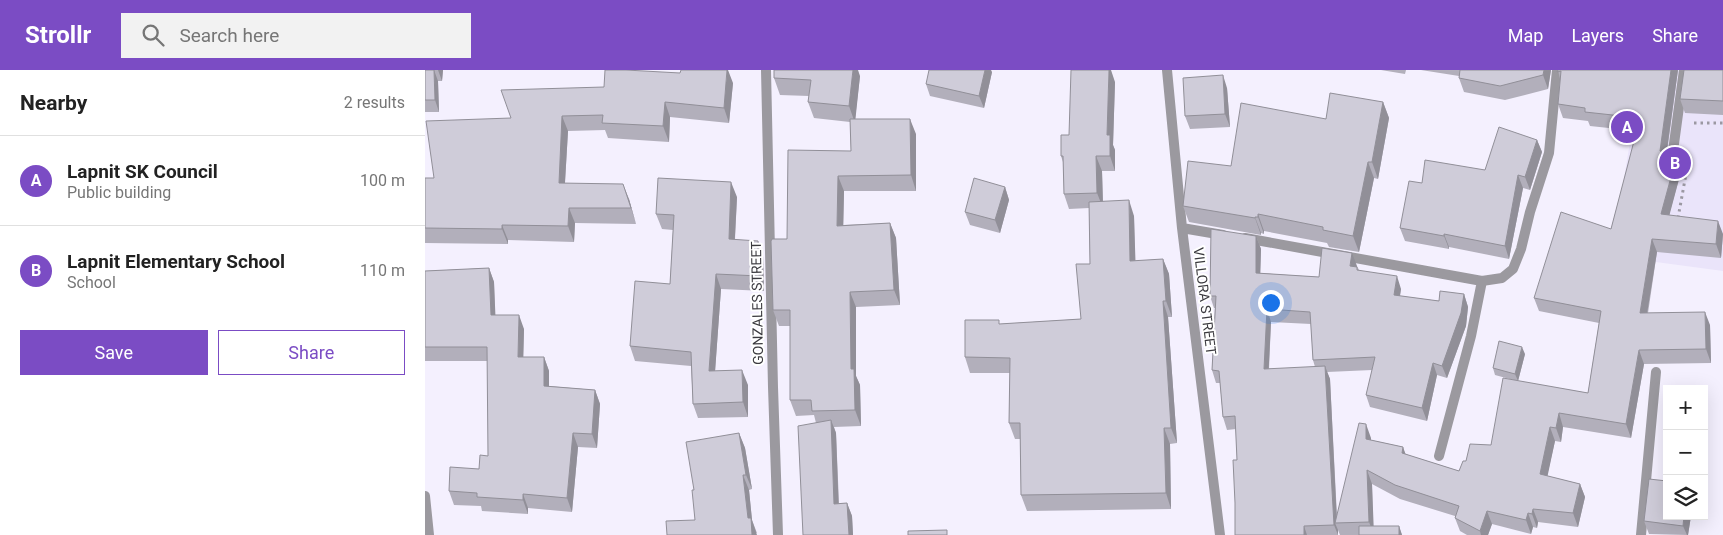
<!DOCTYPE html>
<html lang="en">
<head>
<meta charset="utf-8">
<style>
  :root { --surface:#fff; --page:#f2f2f2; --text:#222; --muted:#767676; --line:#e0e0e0; --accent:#7b4cc4 }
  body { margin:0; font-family:Roboto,sans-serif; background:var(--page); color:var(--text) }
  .controls { position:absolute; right:15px; bottom:15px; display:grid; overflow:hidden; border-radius:0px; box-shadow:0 5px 20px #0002 }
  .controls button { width:45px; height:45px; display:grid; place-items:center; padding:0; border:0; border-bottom:1px solid var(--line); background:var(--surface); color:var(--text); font:25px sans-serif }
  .you { position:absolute; left:845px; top:232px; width:18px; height:18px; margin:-12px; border:4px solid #fff; border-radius:50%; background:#1a73e8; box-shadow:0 0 0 8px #1a73e833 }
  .badge { display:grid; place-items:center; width:32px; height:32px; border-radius:50%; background:var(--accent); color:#fff; font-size:16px; font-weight:700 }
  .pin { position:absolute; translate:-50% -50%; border:2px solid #fff; box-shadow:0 1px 5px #0006 }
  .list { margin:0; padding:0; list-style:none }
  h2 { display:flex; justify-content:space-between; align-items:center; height:65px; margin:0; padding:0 20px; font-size:21px }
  h2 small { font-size:16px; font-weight:400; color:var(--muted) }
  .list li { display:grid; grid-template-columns:32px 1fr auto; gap:15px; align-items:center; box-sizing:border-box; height:90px; padding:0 20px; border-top:1px solid var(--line) }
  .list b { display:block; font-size:19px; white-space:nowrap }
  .list p { margin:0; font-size:16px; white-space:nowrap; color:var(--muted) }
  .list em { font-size:16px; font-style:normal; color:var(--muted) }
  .actions { display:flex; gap:10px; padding:15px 20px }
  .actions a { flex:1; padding:11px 0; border:1px solid var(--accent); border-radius:0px; text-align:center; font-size:18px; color:var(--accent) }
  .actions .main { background:var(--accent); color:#fff }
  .icon { flex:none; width:28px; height:28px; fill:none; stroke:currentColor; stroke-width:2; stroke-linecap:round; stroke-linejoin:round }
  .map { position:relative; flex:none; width:1298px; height:465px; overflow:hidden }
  header { display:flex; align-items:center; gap:30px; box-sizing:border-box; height:70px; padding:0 25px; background:var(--accent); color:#fff }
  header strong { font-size:24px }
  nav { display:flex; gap:28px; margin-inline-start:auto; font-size:18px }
  .search { width:350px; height:45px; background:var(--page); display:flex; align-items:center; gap:12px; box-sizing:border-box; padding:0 18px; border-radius:0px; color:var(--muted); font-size:19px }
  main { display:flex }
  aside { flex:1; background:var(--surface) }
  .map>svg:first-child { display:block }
  .built { fill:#eae4fa }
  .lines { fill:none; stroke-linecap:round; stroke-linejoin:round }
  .path { stroke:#9b98a2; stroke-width:3; stroke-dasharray:2.5 4; stroke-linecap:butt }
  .service { stroke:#9b999f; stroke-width:10 }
  .minor { stroke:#9b999f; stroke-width:10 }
  .wall { fill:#b2afbb; fill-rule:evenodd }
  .shaded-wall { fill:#918f98 }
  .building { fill:#cfccd9; stroke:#918f98 }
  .labels { text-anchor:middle; stroke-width:4; stroke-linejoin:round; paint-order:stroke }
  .street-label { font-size:14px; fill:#3a393e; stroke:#fff }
</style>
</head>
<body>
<header>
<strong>Strollr</strong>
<div class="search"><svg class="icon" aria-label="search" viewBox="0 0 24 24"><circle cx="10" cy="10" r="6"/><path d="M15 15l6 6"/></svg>Search here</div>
<nav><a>Map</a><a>Layers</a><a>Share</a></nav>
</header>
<main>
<aside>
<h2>Nearby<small>2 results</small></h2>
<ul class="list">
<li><span class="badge">A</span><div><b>Lapnit SK Council</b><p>Public building</p></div><em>100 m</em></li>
<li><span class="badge">B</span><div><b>Lapnit Elementary School</b><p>School</p></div><em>110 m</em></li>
</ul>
<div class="actions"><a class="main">Save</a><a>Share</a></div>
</aside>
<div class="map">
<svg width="1298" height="465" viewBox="0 0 1298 465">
  <rect width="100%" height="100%" fill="#f4f0fe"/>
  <!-- built -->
  <path class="built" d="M 1217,0 L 1298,0 L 1298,201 L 1186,186 Z"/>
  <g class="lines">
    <!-- path -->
    <path class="path" d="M 1269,53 L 1298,53
      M 1253,148 L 1263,93"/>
    <!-- service -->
    <path class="service" d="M 1248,81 L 1259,0"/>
    <!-- minor -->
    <path class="minor" d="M 341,0 L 348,317 L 353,465
      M 742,0 L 757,158 L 795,465
      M 757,158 L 798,165
      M 820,168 L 1057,211 L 1077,208 L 1088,199 L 1096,179 L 1105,142 L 1124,83 L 1132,0
      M 1014,386 L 1046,266 L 1057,211
      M 0,426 L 4,465
      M 1216,465 L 1231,302"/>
  </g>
  <!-- wall -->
  <path class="wall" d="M 0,0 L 18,0 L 17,11 L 13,11 L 14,42 L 0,42 Z
    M 956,0 L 981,0 L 980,4 Z
    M 996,0 L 1126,0 L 1123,19 L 1080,30 L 1039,22 L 1034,8 L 1034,6 Z
    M 1133,0 L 1253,0 L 1242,82 L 1252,85 L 1257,98 L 1244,145 L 1298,164 L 1296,188 L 1232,182 L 1223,243 L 1285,255 L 1286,293 L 1219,294 L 1206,368 L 1138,357 L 1136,372 L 1130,371 L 1122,406 L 1155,414 L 1160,427 L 1153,457 L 1113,452 L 1112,458 L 1108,457 L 1106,464 L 1067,454 L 1063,465 L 1042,465 L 1035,461 L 1030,448 L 1030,446 L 975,429 L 947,414 L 948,456 L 974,456 L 977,465 L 915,465 L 913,460 L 913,465 L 810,465 L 812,390 L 811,359 L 802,360 L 798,347 L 795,313 L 791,313 L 787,300 L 790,238 L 789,238 L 785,226 L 831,166 L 836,179 L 835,203 L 894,207 L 932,196 L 934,200 L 976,219 L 975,226 L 1014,231 L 1039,224 L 1043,237 L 1041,256 L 1022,308 L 1012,305 L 1002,351 L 945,337 L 941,325 L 947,300 L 902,302 L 905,309 L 912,446 L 946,368 L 946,370 L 978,377 L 980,384 L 1034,401 L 1041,391 L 1066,375 L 1092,311 L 1070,305 L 1068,298 L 1100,284 L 1093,311 L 1163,323 L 1174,253 L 1114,241 L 1109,228 L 1186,159 L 1212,61 L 1165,56 L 1163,51 L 1138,48 L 1133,34 L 1135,9 ZM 846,252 L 886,254 L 888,290 L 890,297 L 844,299 Z
    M 1298,0 L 1298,45 L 1260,43 L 1255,29 Z
    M 567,2 L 559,38 L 505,26 L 501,14 Z
    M 435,6 L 430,49 L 491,64 L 491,121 L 419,121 L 418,155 L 465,153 L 471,168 L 475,235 L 431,237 L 431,306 L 435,315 L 436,356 L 409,357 L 411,363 L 414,433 L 422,433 L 427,446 L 428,465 L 378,465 L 391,353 L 389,345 L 371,346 L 365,330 L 365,256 L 354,256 L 348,240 L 362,169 L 426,81 L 425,52 L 389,48 L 383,32 L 384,26 L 355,25 L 349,8 Z
    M 690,12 L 688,75 L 690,80 L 690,101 L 677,101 L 678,131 L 709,146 L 710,191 L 738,189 L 744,204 L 747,247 L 743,247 L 752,373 L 745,374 L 746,439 L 602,441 L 596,425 L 595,369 L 590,369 L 584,353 L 585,303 L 545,303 L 540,287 L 575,254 L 656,249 L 665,194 L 664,138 L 644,139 L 639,124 L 638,92 L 636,86 L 644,65 Z
    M 308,13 L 304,53 L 245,47 L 244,72 L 183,68 L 180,60 L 143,61 L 140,113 L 204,129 L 211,154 L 150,153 L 149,172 L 83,170 L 83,174 L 0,173 L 0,108 L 9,108 L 86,48 L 179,17 Z
    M 802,18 L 805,57 L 765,59 L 760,46 Z
    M 958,32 L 964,48 L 953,109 L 949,108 L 934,182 L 904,177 L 902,173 L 839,161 L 839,164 L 836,163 L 836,165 L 764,152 L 758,136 L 806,96 L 901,49 Z
    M 1112,70 L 1117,82 L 1105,120 L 1098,118 L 1084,189 L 1024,177 L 1024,179 L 980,171 L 975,158 L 997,113 L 1060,100 Z
    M 580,117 L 584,130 L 575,163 L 545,155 L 540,142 Z
    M 312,127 L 310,169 L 338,186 L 339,221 L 296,219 L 290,301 L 323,315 L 323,347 L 273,348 L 268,334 L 266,296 L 210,291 L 205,276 L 245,214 L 248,160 L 237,159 L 231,144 Z
    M 64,198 L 69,212 L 70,245 L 99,259 L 98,287 L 119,287 L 124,301 L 124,316 L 170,320 L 175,334 L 172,378 L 153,377 L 147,442 L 103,438 L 103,444 L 57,441 L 56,436 L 29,435 L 24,421 L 54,399 L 63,386 L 63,291 L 0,291 L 0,201 Z
    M 314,363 L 320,378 L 327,419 L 324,420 L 327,450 L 332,463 L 270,450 L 269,420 Z
    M 1242,446 L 1266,446 L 1263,465 L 1224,464 L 1219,451 Z"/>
  <!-- shaded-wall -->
  <path class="shaded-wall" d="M 9,0 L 13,11 L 14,42 L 10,30 Z
    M 13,0 L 18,0 L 17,11 Z
    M 302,0 L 303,0 L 308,13 L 304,53 L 299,38 Z
    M 428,0 L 433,0 L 435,6 L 430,53 L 424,36 Z
    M 560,0 L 566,0 L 567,2 L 559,38 L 554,26 Z
    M 684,0 L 686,0 L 690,12 L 688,75 L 690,80 L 690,101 L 685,86 L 682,65 Z
    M 1119,0 L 1126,0 L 1123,19 L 1118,5 Z
    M 1246,0 L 1253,0 L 1240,94 L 1235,81 Z
    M 798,5 L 802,18 L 805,57 L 800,44 Z
    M 240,32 L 245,47 L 244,72 L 238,56 Z
    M 958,32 L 964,48 L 953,109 L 947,92 Z
    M 137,46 L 143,61 L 139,128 L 134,113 Z
    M 485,49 L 491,64 L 491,121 L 486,105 Z
    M 1112,70 L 1117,82 L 1105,120 L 1100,107 Z
    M 1252,85 L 1257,98 L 1241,158 L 1236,144 Z
    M 671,86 L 677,101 L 678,138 L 672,123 Z
    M 943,92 L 949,108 L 934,182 L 928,166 Z
    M 1093,105 L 1098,118 L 1084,189 L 1080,176 Z
    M 413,106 L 419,121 L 418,171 L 412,156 Z
    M 306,112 L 312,127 L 309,184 L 304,169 Z
    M 198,114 L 204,129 L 211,154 L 206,138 Z
    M 580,117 L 584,130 L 575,163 L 570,150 Z
    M 704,130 L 709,146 L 711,207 L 705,191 Z
    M 144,138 L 150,153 L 149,172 L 143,156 Z
    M 833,144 L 839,161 L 839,164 L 833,147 Z
    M 830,147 L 836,163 L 836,165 L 830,148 Z
    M 1293,151 L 1298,164 L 1296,188 L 1291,174 Z
    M 465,153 L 471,168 L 475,235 L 469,220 Z
    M 77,155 L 83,170 L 83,174 L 77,159 Z
    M 1019,164 L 1024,177 L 1024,179 L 1019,166 Z
    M 831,166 L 836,179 L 835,216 L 831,203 Z
    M 1227,169 L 1232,182 L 1220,256 L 1215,243 Z
    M 333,171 L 338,186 L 339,221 L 334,206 Z
    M 927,183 L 932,196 L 930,208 L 925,196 Z
    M 738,189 L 744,204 L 747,247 L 741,231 Z
    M 64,198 L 69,212 L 71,259 L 66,245 Z
    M 291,204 L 296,219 L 289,316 L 284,301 Z
    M 972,206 L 976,219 L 973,237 L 969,225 Z
    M 425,222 L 431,237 L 431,306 L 435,315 L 436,356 L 430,340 L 426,299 Z
    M 1039,224 L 1043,237 L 1041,256 L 1022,308 L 1017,296 Z
    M 738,231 L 743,247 L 752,373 L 746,358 Z
    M 842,239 L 846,252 L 843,312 L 839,299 Z
    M 1280,242 L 1285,255 L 1286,293 L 1281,279 Z
    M 94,245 L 99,259 L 98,301 L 93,287 Z
    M 1097,277 L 1100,284 L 1093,311 L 1090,304 Z
    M 1214,280 L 1219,294 L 1206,368 L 1201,354 Z
    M 119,287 L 124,301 L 124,330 L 119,316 Z
    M 1008,293 L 1012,305 L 1002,351 L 997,338 Z
    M 900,296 L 905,309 L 912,453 L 910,453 L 913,460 L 913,465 L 909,455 Z
    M 317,300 L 323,315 L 323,347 L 318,332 Z
    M 170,320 L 175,334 L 172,378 L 167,364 Z
    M 1134,343 L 1138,357 L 1136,372 L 1131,358 Z
    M 406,350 L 411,363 L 414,446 L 409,434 Z
    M 941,354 L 946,368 L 946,383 L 941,369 Z
    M 1125,357 L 1130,371 L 1120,418 L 1115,404 Z
    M 739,358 L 745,374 L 746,439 L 741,423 Z
    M 148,363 L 153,377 L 147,442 L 142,428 Z
    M 314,363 L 320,378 L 327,419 L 321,405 Z
    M 978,377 L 983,391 L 977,383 Z
    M 942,400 L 947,414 L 949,465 L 944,452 Z
    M 318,405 L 324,420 L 327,450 L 332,465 L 327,465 L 323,448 Z
    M 1155,414 L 1160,427 L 1153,457 L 1148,443 Z
    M 98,424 L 103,438 L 103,444 L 98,430 Z
    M 422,433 L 427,446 L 428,465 L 424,465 Z
    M 1108,439 L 1113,452 L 1112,458 L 1107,444 Z
    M 1062,441 L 1067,454 L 1063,465 L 1056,465 L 1055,461 Z
    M 1103,443 L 1108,457 L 1106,464 L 1101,450 Z
    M 1259,446 L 1266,446 L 1263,465 L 1262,465 L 1258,456 Z
    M 879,456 L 882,465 L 879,465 Z
    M 974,456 L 977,465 L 974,465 Z"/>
  <!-- building -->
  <path class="building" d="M 0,0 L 9,0 L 10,30 L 0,30 Z
    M 180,0 L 201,0 L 255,3 L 256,0 L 302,0 L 299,38 L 240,32 L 238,56 L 177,53 L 178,45 L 137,46 L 134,113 L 198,114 L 206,138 L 144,138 L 143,156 L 77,155 L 77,159 L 0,158 L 0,108 L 9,108 L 1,51 L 86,48 L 76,20 L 179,17 Z
    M 349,0 L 428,0 L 424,36 L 383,32 L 386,10 L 349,8 Z
    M 504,0 L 560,0 L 554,26 L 501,14 Z
    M 646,0 L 684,0 L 682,65 L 685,65 L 685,86 L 671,86 L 672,123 L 639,124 L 638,86 L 636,86 L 636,65 L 644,65 Z
    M 1035,0 L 1119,0 L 1118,5 L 1075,16 L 1034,8 Z
    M 1133,0 L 1246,0 L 1235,81 L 1252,85 L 1236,144 L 1293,151 L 1291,174 L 1227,169 L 1215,243 L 1280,242 L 1281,279 L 1214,280 L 1201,354 L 1134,343 L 1131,358 L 1125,357 L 1115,404 L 1155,414 L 1148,443 L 1108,439 L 1107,444 L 1103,443 L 1101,450 L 1062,441 L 1055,461 L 1030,448 L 1034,436 L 970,415 L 942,400 L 944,452 L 910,453 L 934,353 L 941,354 L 941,369 L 978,377 L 977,383 L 1034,401 L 1038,391 L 1041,391 L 1045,374 L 1066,375 L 1078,308 L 1163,323 L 1176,241 L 1109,228 L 1136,142 L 1186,159 L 1215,48 L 1160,42 L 1160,38 L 1133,34 L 1136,1 L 1132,2 Z
    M 1259,0 L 1298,0 L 1298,31 L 1255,29 Z
    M 798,5 L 800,44 L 760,46 L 758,8 Z
    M 905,23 L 958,32 L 947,92 L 943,92 L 928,166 L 898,160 L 898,157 L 833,144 L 833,147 L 830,147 L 830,148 L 758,136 L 763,91 L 806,96 L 816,33 L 901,49 Z
    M 425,49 L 485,49 L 486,105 L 413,106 L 412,156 L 465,153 L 469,220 L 425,222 L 426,299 L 429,299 L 430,340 L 387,341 L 386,330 L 365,330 L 365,240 L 348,240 L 346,171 L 347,169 L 362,169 L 363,80 L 426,81 Z
    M 1074,57 L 1112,70 L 1100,107 L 1093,105 L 1080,176 L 1019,164 L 1019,166 L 975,158 L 984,111 L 997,113 L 1000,90 L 1060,100 Z
    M 233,108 L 306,112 L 304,169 L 333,171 L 334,206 L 291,204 L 284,301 L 317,300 L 318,332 L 268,334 L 266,282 L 205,276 L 210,211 L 245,214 L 249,145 L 231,144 Z
    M 549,108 L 580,117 L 570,150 L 540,142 Z
    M 704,130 L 705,191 L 738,189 L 741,231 L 738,231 L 746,358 L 739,358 L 741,423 L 596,425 L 595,353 L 584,353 L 585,288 L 540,287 L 540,250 L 574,250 L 574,254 L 656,249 L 651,194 L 665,194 L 664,132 Z
    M 786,159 L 831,166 L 831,203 L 894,207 L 897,178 L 927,183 L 925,196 L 932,197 L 932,200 L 972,206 L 969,225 L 1014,231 L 1015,221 L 1039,224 L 1036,243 L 1017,296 L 1008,293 L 997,338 L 941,325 L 950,287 L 888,290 L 885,242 L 842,239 L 839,299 L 900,296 L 909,455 L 879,456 L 879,465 L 810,465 L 810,433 L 808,390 L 812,390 L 810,346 L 798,347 L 794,301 L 787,300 L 791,226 L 785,226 Z
    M 64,198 L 66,245 L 94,245 L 93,287 L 119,287 L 119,316 L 170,320 L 167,364 L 148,363 L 142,428 L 98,424 L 98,430 L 52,427 L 52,423 L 24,421 L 25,397 L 54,399 L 55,385 L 63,386 L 62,277 L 0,277 L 0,201 Z
    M 1074,271 L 1097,277 L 1090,304 L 1068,298 Z
    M 406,350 L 409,434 L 422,433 L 424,465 L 378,465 L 373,356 Z
    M 314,363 L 321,405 L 318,405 L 323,448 L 326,448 L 327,465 L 242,465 L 241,451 L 270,450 L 267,420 L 269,420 L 261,372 Z
    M 1224,409 L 1242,411 L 1242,446 L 1259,446 L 1258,456 L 1219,451 Z
    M 934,456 L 974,456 L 974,465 L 934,465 Z
    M 522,460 L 522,465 L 483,465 L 483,461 Z"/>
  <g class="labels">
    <!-- street labels -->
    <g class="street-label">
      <text transform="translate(780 231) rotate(83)" y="5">VILLORA STREET</text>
      <text transform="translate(332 233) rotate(-91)" y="5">GONZALES STREET</text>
    </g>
  </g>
</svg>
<div class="controls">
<button>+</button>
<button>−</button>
<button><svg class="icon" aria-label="layers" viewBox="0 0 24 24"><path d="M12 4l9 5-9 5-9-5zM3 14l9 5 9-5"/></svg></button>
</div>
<div class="you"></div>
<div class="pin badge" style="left:1202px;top:57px">A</div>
<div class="pin badge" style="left:1250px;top:93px">B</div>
</div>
</main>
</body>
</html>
